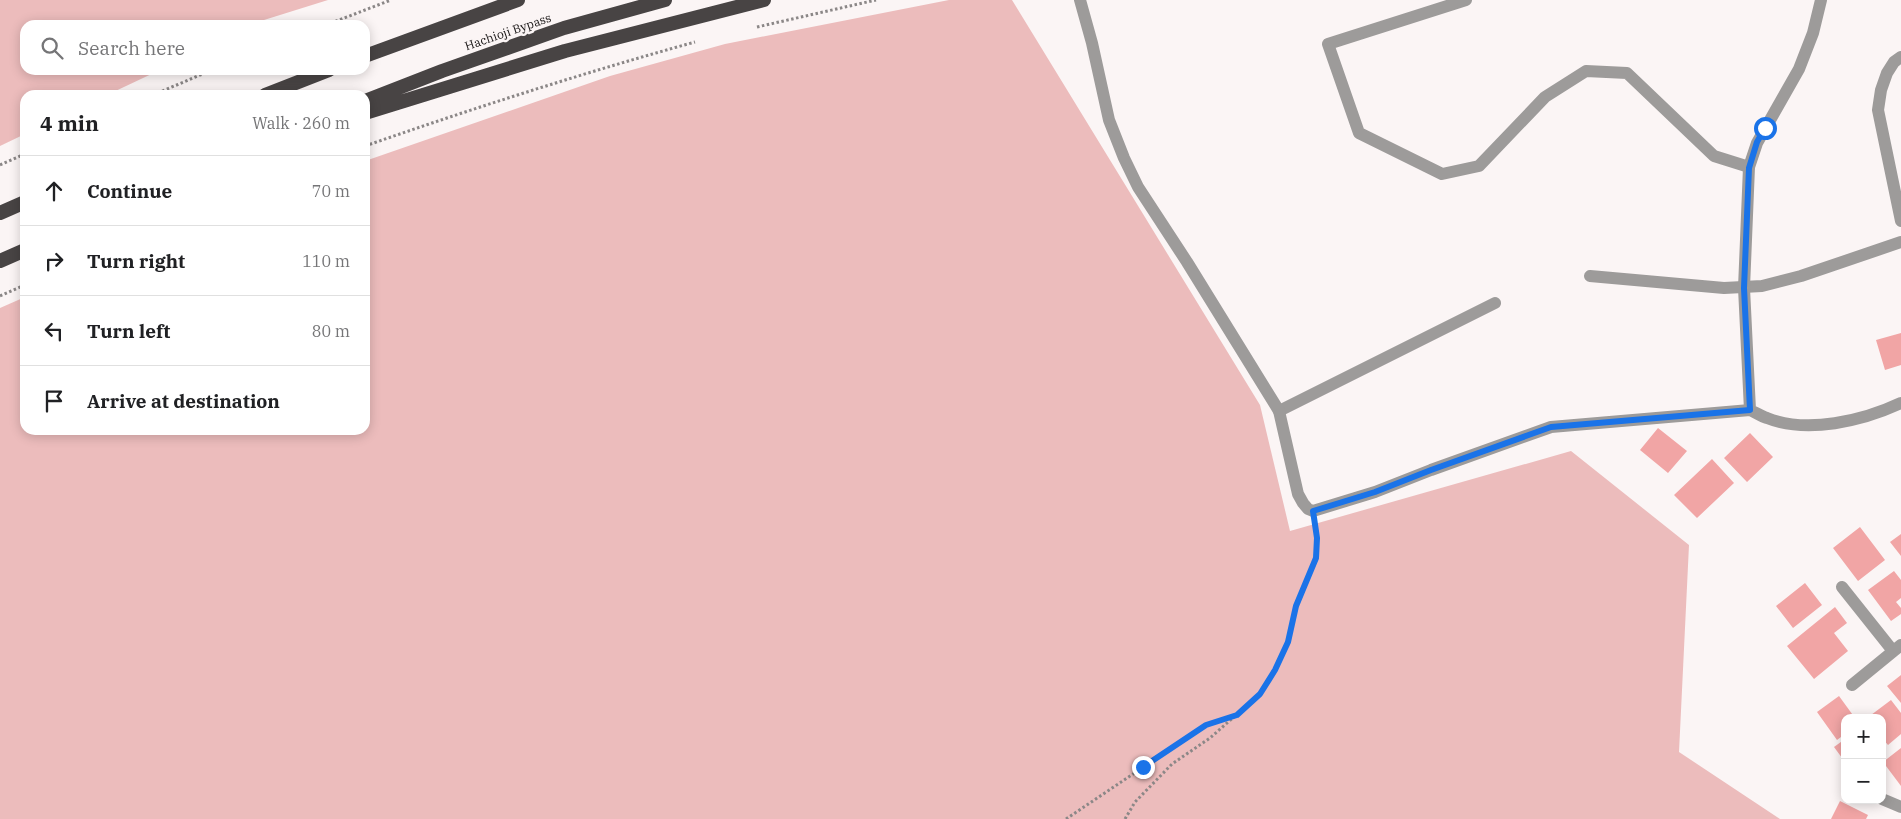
<!DOCTYPE html>
<html lang="en">
<head>
<meta charset="utf-8">
<style>
  :root { --surface:#fff; --page:#f2f2f2; --text:#202124; --muted:#757577; --line:#e0e0e0 }
  body { margin:0; font-family:"IBM Plex Serif",serif; background:var(--page); color:var(--text) }
  .controls { position:absolute; right:15px; bottom:15px; display:grid; overflow:hidden; border-radius:10px; box-shadow:0 2px 12px #0003 }
  .controls button { width:45px; height:45px; display:grid; place-items:center; padding:0; border:0; border-bottom:1px solid var(--line); background:var(--surface); color:var(--text); font:25px sans-serif }
  .stop { position:absolute; width:15px; height:15px; margin:-11px; border:4px solid #1a73e8; border-radius:50%; background:#fff }
  .stop.end { background:#1a73e8; border-color:#fff; box-shadow:0 1px 5px #0008 }
  .list { margin:0; padding:0; list-style:none }
  h2 { display:flex; justify-content:space-between; align-items:center; height:65px; margin:0; padding:0 20px; font-size:21px }
  h2 small { font-size:16px; font-weight:400; color:var(--muted) }
  .list li { display:grid; grid-template-columns:32px 1fr auto; gap:15px; align-items:center; box-sizing:border-box; height:70px; padding:0 20px; border-top:1px solid var(--line) }
  .list b { display:block; font-size:19px; white-space:nowrap }
  .list em { font-size:16px; font-style:normal; color:var(--muted) }
  .icon { flex:none; width:28px; height:28px; fill:none; stroke:currentColor; stroke-width:2; stroke-linecap:round; stroke-linejoin:round }
  .map { position:relative; flex:none; width:1901px; height:819px; overflow:hidden }
  .search { position:absolute; background:var(--surface); box-shadow:0 2px 12px #0003; left:20px; top:20px; width:350px; height:55px; display:flex; align-items:center; gap:12px; box-sizing:border-box; padding:0 18px; border-radius:15px; color:var(--muted); font-size:19px }
  .panel { position:absolute; background:var(--surface); box-shadow:0 2px 12px #0003; left:20px; top:90px; width:350px; height:345px; border-radius:15px }
  .map>svg:first-child { display:block }
  .green { fill:#ecbcbc }
  .building { fill:#f1a5a5 }
  .lines { fill:none; stroke-linecap:round; stroke-linejoin:round }
  .path { stroke:#8b8787; stroke-width:3; stroke-dasharray:2.5 2.5; stroke-linecap:butt }
  .service { stroke:#9d9b9a; stroke-width:12 }
  .minor { stroke:#9d9b9a; stroke-width:12 }
  .trunk { stroke:#484444; stroke-width:14 }
  .route { stroke:#1a73e8; stroke-width:6 }
  .labels { text-anchor:middle; stroke-width:5; stroke-linejoin:round; paint-order:stroke }
  .street-label { font-size:12px; fill:#151212; stroke:#fbf5f5 }
</style>
</head>
<body>
<div class="map">
<svg width="1901" height="819" viewBox="0 0 1901 819">
  <rect width="100%" height="100%" fill="#fbf5f5"/>
  <!-- green -->
  <path class="green" d="M 0,0 L 328,0 L 264,20 L 254,25 L 25,25 L 25,70 L 160,70 L 107,95 L 25,95 L 25,134 L 0,146 Z
    M 949,0 L 1012,0 L 1260,405 L 1290,531 L 1571,451 L 1689,545 L 1679,752 L 1780,819 L 0,819 L 0,308 L 25,297 L 25,430 L 365,430 L 365,161 L 610,76 L 725,44 Z"/>
  <!-- building -->
  <path class="building" d="M 1901,333 L 1901,365 L 1885,370 L 1876,340 Z
    M 1658,428 L 1687,451 L 1668,473 L 1640,450 Z
    M 1750,433 L 1773,457 L 1747,482 L 1724,458 Z
    M 1712,459 L 1734,483 L 1697,518 L 1674,495 Z
    M 1860,527 L 1885,560 L 1858,581 L 1833,548 Z
    M 1901,534 L 1901,556 L 1890,542 Z
    M 1894,571 L 1901,580 L 1901,598 L 1896,602 L 1901,608 L 1901,614 L 1891,621 L 1868,590 Z
    M 1805,583 L 1822,605 L 1793,628 L 1776,606 Z
    M 1835,607 L 1847,623 L 1834,633 L 1848,651 L 1814,679 L 1787,646 Z
    M 1901,675 L 1901,703 L 1887,686 Z
    M 1839,696 L 1855,718 L 1845,718 L 1845,734 L 1837,740 L 1817,712 Z
    M 1891,700 L 1901,713 L 1901,734 L 1888,745 L 1882,738 L 1882,718 L 1867,718 Z
    M 1845,739 L 1845,762 L 1834,747 Z
    M 1901,748 L 1901,786 L 1883,762 Z
    M 1840,801 L 1868,815 L 1866,819 L 1831,819 Z"/>
  <g class="lines">
    <!-- path -->
    <path class="path" d="M 326,25 L 391,0
      M 757,27 L 876,0
      M 153,95 L 212,70
      M 365,146 C 474,108 583,73 695,42
      M 0,165 L 25,154
      M 0,296 L 25,285
      M 1066,819 L 1206,725 L 1235,716
      M 1125,819 L 1135,802 L 1172,764 L 1210,738 L 1260,694 L 1275,670 L 1288,642 L 1297,606 L 1317,558 L 1316,531"/>
    <!-- service -->
    <path class="service" d="M 1466,0 L 1328,44 L 1359,133 L 1442,174 L 1479,166 L 1545,97 L 1586,71 L 1627,73 L 1714,156 L 1749,167
      M 1901,57 L 1894,62 L 1887,73 L 1881,90 L 1878,110 L 1901,221
      M 1590,276 L 1724,288 L 1762,286 L 1801,276 L 1901,242
      M 1279,411 L 1495,303
      M 1842,587 L 1893,651
      M 1852,685 L 1901,645
      M 1882,799 L 1901,807"/>
    <!-- minor -->
    <path class="minor" d="M 1080,0 L 1092,43 L 1109,120 L 1124,158 L 1138,187 L 1187,262 L 1279,411 L 1298,494 L 1303,503 L 1308,509 L 1313,511 L 1375,492 L 1431,470 L 1551,427 L 1750,410 C 1755,412 1761,416 1767,418 C 1807,434 1863,421 1901,403
      M 1750,410 L 1744,288 L 1749,167 L 1757,143 L 1799,69 L 1813,33 L 1821,0"/>
    <!-- trunk -->
    <path class="trunk" d="M 365,56 L 518,0
      M 265,95 L 329,70
      M 365,101 L 442,71 L 564,28 L 665,0
      M 365,113 L 565,51 L 764,0
      M 0,213 L 25,202
      M 0,261 L 25,250"/>
  </g>
  <g class="lines">
    <!-- route -->
    <path class="route" d="M 1143,767 L 1206,725 L 1237,715 L 1260,694 L 1275,670 L 1288,642 L 1296,606 L 1316,558 L 1317,538 L 1313,511 L 1375,492 L 1431,470 L 1551,427 L 1750,410 L 1744,288 L 1749,168 L 1757,142 L 1765,128"/>
  </g>
  <g class="labels">
    <!-- street labels -->
    <g class="street-label">
      <text transform="translate(508 32) rotate(-19)" y="4">Hachioji Bypass</text>
    </g>
  </g>
</svg>
<div class="controls">
<button>+</button>
<button>−</button>
</div>
<div class="stop" style="left:1765px;top:128px"></div>
<div class="stop end" style="left:1143px;top:767px"></div>
<div class="search"><svg class="icon" aria-label="search" viewBox="0 0 24 24"><circle cx="10" cy="10" r="6"/><path d="M15 15l6 6"/></svg>Search here</div>
<section class="panel">
<h2>4 min<small>Walk · 260 m</small></h2>
<ul class="list">
<li><svg class="icon" aria-label="ahead" viewBox="0 0 24 24"><path d="M12 20V5M6 11l6-6 6 6"/></svg><div><b>Continue</b></div><em>70 m</em></li>
<li><svg class="icon" aria-label="right" viewBox="0 0 24 24"><path d="M7 20v-9h11M14 6l5 5-5 5"/></svg><div><b>Turn right</b></div><em>110 m</em></li>
<li><svg class="icon" aria-label="left" viewBox="0 0 24 24"><path d="M17 20v-9H6M10 6l-5 5 5 5"/></svg><div><b>Turn left</b></div><em>80 m</em></li>
<li><svg class="icon" aria-label="arrive" viewBox="0 0 24 24"><path d="M6 21V4h12l-3 4 3 4H6"/></svg><div><b>Arrive at destination</b></div></li>
</ul>
</section>
</div>
</body>
</html>
